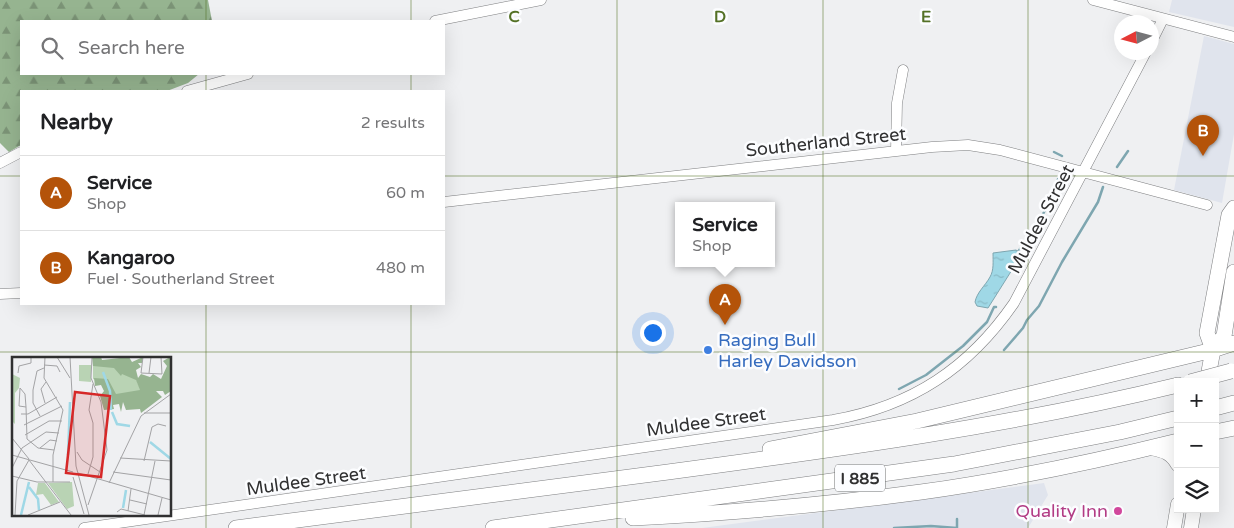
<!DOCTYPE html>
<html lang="en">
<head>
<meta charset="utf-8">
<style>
  :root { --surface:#fff; --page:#f6f6f6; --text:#202124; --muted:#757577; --line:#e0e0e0; --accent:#b45309 }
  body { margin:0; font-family:"Varela Round",sans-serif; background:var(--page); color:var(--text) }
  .controls { position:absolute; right:15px; bottom:15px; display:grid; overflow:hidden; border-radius:0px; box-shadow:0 5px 20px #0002 }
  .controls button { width:45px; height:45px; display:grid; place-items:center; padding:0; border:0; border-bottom:1px solid var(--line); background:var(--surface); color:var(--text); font:25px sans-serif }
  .compass { position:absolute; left:1114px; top:15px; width:45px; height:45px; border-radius:50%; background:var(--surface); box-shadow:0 5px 20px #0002; rotate:264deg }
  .you { position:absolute; left:652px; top:332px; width:18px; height:18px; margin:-12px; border:4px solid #fff; border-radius:50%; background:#1a73e8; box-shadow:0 0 0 8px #1a73e833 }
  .badge { display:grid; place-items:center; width:32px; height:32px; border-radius:50%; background:var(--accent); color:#fff; font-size:16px; font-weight:700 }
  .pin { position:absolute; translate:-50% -41px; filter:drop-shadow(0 1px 2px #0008) }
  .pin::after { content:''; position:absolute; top:26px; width:18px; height:15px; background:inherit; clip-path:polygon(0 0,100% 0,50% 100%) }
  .popup { position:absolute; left:675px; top:202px; width:100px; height:65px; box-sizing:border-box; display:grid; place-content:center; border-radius:0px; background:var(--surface); filter:drop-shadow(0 1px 4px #0005); font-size:16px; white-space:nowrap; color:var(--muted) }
  .popup b { font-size:19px; color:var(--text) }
  .popup::after { content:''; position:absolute; left:50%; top:100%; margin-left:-10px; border:10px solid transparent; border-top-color:var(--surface) }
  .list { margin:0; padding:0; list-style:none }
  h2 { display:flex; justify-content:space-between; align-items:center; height:65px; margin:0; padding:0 20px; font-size:21px }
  h2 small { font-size:16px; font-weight:400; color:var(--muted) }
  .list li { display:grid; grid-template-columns:32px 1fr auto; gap:15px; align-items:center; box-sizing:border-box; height:75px; padding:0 20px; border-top:1px solid var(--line) }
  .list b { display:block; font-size:19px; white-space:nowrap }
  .list p { margin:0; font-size:16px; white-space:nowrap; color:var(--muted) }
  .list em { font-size:16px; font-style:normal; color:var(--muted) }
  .icon { flex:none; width:28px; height:28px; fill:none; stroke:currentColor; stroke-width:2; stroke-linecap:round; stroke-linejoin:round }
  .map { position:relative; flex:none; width:1234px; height:528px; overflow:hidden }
  .search { position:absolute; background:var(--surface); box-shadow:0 5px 20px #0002; left:20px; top:20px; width:425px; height:55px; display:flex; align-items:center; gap:12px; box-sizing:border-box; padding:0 18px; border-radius:0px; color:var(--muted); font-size:19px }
  .panel { position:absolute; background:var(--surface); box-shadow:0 5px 20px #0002; left:20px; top:90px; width:425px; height:215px; border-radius:0px }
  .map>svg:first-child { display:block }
  .built { fill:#e0e4ed }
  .forest { fill:url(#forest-firs) }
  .water { fill:url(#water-ripples); stroke:#7ea6b0 }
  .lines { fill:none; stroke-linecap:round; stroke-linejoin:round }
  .stream { stroke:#7ea6b0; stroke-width:2.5 }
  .minor-casing { stroke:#7e7f81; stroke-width:11 }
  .major-casing { stroke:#7e7f81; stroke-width:15 }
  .highway-casing { stroke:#7e7f81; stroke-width:16 }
  .minor { stroke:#fff; stroke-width:10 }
  .major { stroke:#fff; stroke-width:14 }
  .highway { stroke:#fff; stroke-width:15 }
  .highway-bridge-casing { stroke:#7e7f81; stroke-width:16; stroke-linecap:butt }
  .highway-bridge { stroke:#fff; stroke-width:15 }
  .grid { fill:none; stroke:#547126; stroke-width:1; stroke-opacity:0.55 }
  .shop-dot { fill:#3f7fe0; stroke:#fcfdff; stroke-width:2 }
  .hotel-dot { fill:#d1479c; stroke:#fcfdff; stroke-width:2 }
  .labels { text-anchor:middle; stroke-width:5; stroke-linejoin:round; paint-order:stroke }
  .shield { fill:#fcfdff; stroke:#6d6e6f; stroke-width:1 }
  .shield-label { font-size:16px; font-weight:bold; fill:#303031 }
  .street-label { font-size:18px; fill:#303031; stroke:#fcfdff }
  .shop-label { font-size:18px; fill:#366cbe; stroke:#fcfdff; text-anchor:start }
  .hotel-label { font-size:18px; fill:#b23c85; stroke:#fcfdff; text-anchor:end }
  .inset-river { fill:none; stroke:#9fd8e6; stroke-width:2.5 }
  .inset-road { fill:none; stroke:#a3a3a5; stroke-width:1 }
  .view { fill:#d62828; fill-opacity:0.15; stroke:#d62828; stroke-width:2.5 }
  .inset-edge { fill:none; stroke:#303031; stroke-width:2.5 }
  .grid-label { font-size:16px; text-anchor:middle; font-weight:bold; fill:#547126; stroke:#fcfdff; stroke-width:5; stroke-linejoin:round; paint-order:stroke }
</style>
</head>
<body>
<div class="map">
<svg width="1234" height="528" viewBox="0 0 1234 528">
  <defs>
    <pattern id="forest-firs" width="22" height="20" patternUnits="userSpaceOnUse" patternTransform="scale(1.25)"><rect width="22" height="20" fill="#96b490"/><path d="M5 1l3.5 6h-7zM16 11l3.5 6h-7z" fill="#7b9376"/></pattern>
    <pattern id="water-ripples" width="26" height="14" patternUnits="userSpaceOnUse" patternTransform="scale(1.25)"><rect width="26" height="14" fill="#9fd8e6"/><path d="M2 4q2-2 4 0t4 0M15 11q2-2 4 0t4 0" fill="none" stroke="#89bac6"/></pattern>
  </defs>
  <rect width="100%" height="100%" fill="#eff0f2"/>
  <!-- built -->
  <path class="built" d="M 1172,0 L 1234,0 L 1234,27 L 1169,12 Z
    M 1204,36 L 1234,44 L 1234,134 L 1222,203 L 1174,190 Z
    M 1044,483 L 1048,495 L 1028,528 L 702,528 Z"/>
  <!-- forest -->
  <path class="forest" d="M 0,0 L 208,0 L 212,21 L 21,21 L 21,74 L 199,74 L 188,83 L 167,91 L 21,91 L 21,145 L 9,152 L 0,143 Z"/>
  <!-- water -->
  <path class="water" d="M 1016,250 L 1022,254 L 988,308 L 977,306 L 975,302 C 977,292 985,286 990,277 C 994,270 993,262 993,253 Z"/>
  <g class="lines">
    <!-- stream -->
    <path class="stream" d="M 1054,152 L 1062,156
      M 1117,167 L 1128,151
      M 1029,244 L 1027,243 L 1054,194 L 1058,179
      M 1018,252 L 1022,246 L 1027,243
      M 1004,350 L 1023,328 L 1027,320 L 1039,306 L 1062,262 L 1098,202 L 1103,187
      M 899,389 L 926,375 L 963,346 L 987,322 L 994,307 L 996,307
      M 957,519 L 957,528
      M 894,528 L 931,526 L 957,528"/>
    <!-- minor casing -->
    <g class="minor-casing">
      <path id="minor" d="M 1093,0 L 1234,37
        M 435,21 L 541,0
        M 1152,41 L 1163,19
        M 187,91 L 248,74
        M 896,151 L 897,103 L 903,70
        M 0,163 L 21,152
        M 444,202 L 932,147 L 968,145 L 1000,150 L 1207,205
        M 0,294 L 21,293
        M 84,528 L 833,420 C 912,406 969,368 1014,303 L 1146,52"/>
    </g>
    <!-- major casing -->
    <g class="major-casing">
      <path id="major" d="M 1174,528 L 1178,504
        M 1191,528 L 1194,509"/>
    </g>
    <!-- highway casing -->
    <g class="highway-casing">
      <path id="highway" d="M 1213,350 L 1207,333 L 1229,215 L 1234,208
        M 1207,382 L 1213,350 L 1224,336 L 1234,272
        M 1215,408 L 1234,403
        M 1215,432 L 1234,428
        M 1153,448 C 1164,450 1172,453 1178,464
        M 770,449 L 917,421 L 1213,350 L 1234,343
        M 633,518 C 729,513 826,505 921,492 C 1007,480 1093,462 1178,441
        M 236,528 C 380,509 524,490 668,472 C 839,449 1010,426 1178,385
        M 493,528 L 954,464 L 1120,432 L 1178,418"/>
    </g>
    <!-- minor -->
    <use href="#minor" class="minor"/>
    <!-- major -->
    <use href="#major" class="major"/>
    <!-- highway -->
    <use href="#highway" class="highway"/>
    <!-- highway-bridge casing -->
    <g class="highway-bridge-casing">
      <path id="highway-bridge" d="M 1190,382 L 1231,371"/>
    </g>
    <!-- highway-bridge -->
    <use href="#highway-bridge" class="highway-bridge"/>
  </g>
  <!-- grid -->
  <path class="grid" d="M 206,0 L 206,21M 411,0 L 411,21M 617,0 L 617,528M 823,0 L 823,528M 1028,0 L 1028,528M 206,74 L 206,91M 411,74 L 411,91M 0,176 L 21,176M 444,176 L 1234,176M 206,304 L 206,528M 411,304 L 411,528M 0,352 L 1234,352"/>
  <!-- markers -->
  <circle class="shop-dot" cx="708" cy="350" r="5"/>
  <circle class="hotel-dot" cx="1118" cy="511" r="5"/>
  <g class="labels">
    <!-- shield labels -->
    <rect class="shield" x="835" y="464.5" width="50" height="27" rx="4"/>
    <g class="shield-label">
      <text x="860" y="484">I 885</text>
    </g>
    <!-- street labels -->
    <g class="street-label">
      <text transform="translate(826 142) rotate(-6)" y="6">Southerland Street</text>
      <text transform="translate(1041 219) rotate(-62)" y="6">Muldee Street</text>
      <text transform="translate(706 422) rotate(-8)" y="6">Muldee Street</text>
      <text transform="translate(306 481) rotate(-8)" y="6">Muldee Street</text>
    </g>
    <!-- shop labels -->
    <g class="shop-label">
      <text x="718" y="346">Raging Bull<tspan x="718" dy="21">Harley Davidson</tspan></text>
    </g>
    <!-- hotel labels -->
    <g class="hotel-label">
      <text x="1108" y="517">Quality Inn</text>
    </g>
  </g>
  <!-- overview -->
  <g transform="translate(12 357)">
    <rect width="159" height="159" fill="#eff0f2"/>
    <path d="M 81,6 L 99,7 L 124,22 L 131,39 L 101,38 L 94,26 L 81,22 ZM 67,8 L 79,8 L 79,25 L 67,24 ZM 0,17 L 8,21 L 7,31 L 3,36 L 3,67 L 0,64 Z" fill="#b9d3b4"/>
    <path d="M 80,0 L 89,0 L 90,3 L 117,0 L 120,5 L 131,0 L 130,6 L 126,6 L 129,10 L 124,13 L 126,21 L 129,17 L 138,20 L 141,17 L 149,22 L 155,9 L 151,4 L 158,0 L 159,34 L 153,38 L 151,34 L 144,34 L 150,40 L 129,56 L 128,52 L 114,53 L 111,45 L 109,55 L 107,47 L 101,48 L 102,52 L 92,53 L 88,39 L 92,34 L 89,28 L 83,29 L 82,21 L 96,22 L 104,37 L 128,33 L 124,23 L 110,17 L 109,19 L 102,11 L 81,9 Z" fill="#96b490"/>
    <path d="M 60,125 L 62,149 L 55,152 L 36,126 ZM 26,126 L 33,126 L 47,145 L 39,148 L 31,137 L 24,138 Z" fill="#b9d3b4"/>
    <path class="inset-river" d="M 91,15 L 98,34 L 99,53M 100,55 L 105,67 L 118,69M 138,85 L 159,102M 56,98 L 58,45M 17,130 L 26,142 L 27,153M 111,151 L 114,133M 9,158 L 17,125"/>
    <path class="inset-road" d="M 33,0 L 32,21 L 51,53 L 41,98 L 41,125M 45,0 L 58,21M 58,0 L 64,109 L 77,158M 131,0 L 129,16 L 150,17 L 149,0M 32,8 L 45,9 L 48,15M 6,16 L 7,9 L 19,6 L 19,0M 137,16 L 139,0M 8,31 L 13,37 L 14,50 L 7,49 ZM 33,46 L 29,32 L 34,25M 14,50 L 15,82 L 26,91 L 42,93M 132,56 L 159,56M 9,57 L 16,57 L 45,40M 28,59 L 21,46 L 21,33 L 25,14 L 32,11M 12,68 L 50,49M 13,78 L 37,64 L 50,64M 0,81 L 17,102M 28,91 L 38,83 L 45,84M 65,95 L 70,103 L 88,115M 0,98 L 61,115M 108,101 L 159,104M 17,103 L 59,158M 132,104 L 140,70 L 146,67 L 154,69M 0,111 L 10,91 L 34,75 L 47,76M 101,115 L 159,123M 66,116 L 159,143M 76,117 L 81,100 L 81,66 L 77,53 L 81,27M 0,119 L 25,125 L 58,125M 61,120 L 72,157M 97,126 L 129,59 L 159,37M 118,143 L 135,147M 76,148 L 95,93 L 89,45 L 79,21 L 80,0M 116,154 L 119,132M 105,155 L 109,152 L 133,158M 3,158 L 5,124 L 17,103M 16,158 L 48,145M 132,158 L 143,104M 146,158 L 150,141"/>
    <path class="view" d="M 63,35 L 98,39 L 89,120 L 54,116 Z"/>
    <rect width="159" height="159" class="inset-edge"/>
  </g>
  <g class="grid-label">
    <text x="514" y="22">C</text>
    <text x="720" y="22">D</text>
    <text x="926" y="22">E</text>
  </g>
</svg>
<div class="controls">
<button>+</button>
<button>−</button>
<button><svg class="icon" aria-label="layers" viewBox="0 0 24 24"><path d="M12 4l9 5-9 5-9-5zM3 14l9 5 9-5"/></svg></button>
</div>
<svg class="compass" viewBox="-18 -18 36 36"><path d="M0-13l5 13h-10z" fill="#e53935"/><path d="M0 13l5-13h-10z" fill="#757577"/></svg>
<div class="you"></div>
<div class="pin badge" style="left:725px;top:325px">A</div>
<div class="popup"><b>Service</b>Shop</div>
<div class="pin badge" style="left:1203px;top:156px">B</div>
<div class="search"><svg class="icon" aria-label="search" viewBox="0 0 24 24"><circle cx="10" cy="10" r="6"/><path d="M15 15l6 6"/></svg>Search here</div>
<section class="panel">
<h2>Nearby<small>2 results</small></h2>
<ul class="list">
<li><span class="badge">A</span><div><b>Service</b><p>Shop</p></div><em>60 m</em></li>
<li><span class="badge">B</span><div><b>Kangaroo</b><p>Fuel · Southerland Street</p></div><em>480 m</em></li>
</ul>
</section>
</div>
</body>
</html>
